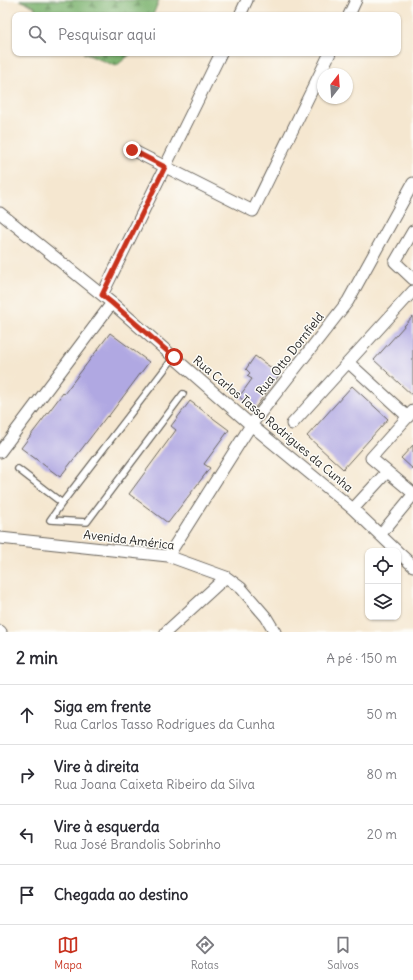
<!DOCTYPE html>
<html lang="pt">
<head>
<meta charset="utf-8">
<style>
  :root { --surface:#fff; --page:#f2f2f3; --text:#2b2b33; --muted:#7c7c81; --line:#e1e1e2; --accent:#c8321e }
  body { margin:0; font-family:Delius,sans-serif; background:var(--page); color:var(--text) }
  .controls { position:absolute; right:12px; bottom:12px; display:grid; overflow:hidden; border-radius:8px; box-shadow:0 1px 3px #0004 }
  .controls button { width:36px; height:36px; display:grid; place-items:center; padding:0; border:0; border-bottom:1px solid var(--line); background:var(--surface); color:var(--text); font:20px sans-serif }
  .compass { position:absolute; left:317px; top:68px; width:36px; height:36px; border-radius:50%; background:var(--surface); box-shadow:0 1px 3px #0004; rotate:17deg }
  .stop { position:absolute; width:12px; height:12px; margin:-9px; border:3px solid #c8321e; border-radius:50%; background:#fff }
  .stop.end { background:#c8321e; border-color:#fff; box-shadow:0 1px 4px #0008 }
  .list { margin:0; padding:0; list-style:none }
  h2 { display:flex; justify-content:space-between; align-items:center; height:52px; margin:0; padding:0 16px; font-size:17px }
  h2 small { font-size:13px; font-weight:400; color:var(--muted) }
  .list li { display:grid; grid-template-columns:26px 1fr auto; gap:12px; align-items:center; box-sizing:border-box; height:60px; padding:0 16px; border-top:1px solid var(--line) }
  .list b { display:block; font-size:15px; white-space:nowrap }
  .list p { margin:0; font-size:13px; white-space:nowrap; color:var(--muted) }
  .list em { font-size:13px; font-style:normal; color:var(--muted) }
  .icon { flex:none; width:22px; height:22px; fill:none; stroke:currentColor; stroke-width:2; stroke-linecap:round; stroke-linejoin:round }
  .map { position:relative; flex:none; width:413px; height:632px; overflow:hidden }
  .search { position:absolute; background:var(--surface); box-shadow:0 1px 3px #0004; left:12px; right:12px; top:12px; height:44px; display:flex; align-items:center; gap:10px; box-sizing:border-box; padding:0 14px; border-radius:8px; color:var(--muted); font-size:15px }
  .sheet { height:292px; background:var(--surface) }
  nav { display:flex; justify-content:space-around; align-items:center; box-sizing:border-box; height:56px; border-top:1px solid var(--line); background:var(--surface); font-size:11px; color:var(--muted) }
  nav a { display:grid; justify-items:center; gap:2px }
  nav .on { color:var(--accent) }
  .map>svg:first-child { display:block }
  .forest { fill:url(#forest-firs); stroke:#4d6846 }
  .building { fill:#b0a8e2 }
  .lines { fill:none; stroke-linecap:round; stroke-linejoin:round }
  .service-casing { stroke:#68635b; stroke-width:8 }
  .minor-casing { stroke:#68635b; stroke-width:13 }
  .service { stroke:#fff; stroke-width:5.5 }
  .minor { stroke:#fff; stroke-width:11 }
  .route { stroke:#c8321e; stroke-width:5 }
  .labels { text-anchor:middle; stroke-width:3; stroke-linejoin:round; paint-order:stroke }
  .street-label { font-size:12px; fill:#1c1c1c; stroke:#fdfcf7 }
</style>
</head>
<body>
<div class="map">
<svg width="413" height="632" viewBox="0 0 413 632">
  <defs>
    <pattern id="forest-firs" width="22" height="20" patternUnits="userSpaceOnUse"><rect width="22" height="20" fill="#7eb471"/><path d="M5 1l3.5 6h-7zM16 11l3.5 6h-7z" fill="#66925c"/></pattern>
  </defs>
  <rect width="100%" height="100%" fill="#fdfcf7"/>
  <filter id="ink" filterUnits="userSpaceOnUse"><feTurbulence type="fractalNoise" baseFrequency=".025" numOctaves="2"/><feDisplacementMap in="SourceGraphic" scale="8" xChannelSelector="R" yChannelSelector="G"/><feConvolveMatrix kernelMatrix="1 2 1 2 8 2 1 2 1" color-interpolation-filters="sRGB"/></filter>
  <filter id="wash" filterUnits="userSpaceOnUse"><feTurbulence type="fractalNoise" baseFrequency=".012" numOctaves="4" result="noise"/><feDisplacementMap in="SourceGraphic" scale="16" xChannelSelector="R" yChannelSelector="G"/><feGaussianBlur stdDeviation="0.9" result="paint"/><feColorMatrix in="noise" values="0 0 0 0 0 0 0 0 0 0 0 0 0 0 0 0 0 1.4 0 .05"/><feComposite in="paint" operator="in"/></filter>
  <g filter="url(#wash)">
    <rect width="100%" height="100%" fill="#f5e7d0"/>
    <!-- forest -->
    <path class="forest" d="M 20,0 L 159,0 L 153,15 L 35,15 L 35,7 Z
      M 83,53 L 132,53 L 116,66 Z"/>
    <g id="blocks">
      <!-- building -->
      <path class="building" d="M 413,316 L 413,396 L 374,360 Z
        M 110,333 L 149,362 L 108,417 L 107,416 L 60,477 L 21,448 L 63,393 L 64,394 Z
        M 255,356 L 280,374 L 255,408 L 239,397 L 252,379 L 247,376 L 250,373 L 246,369 Z
        M 352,386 L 388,419 L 343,469 L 307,436 Z
        M 190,401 L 229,430 L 204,464 L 210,468 L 168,523 L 129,494 L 176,430 L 171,426 Z
        M 413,445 L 413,469 L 401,458 Z"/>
    </g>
  </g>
  <g filter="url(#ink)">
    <use href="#blocks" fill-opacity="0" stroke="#68635b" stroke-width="1"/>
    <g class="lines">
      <!-- service casing -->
      <g class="service-casing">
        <path id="service" d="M 18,469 L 62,503 L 174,357
          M 62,503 L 50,520 L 87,522 L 183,394"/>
      </g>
      <!-- minor casing -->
      <g class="minor-casing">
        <path id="minor" d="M 240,15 L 247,0
          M 349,15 L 356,0
          M 132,150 L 253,211 L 330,53
          M 0,213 L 112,303 L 251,425 L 353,509 L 397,551
          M 413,231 L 395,262 L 413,279
          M 102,295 L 221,53
          M 349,363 L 408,417
          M 413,411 L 371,458 L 413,493
          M 292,424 L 413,291
          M 0,452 L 112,303
          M 353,509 L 387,472
          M 380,535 L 413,495
          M 0,538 L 168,556 L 226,577 L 241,588 L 266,617 L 275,632
          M 398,552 L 413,566
          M 168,556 L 251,425 L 348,301 L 413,183
          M 0,631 L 1,632
          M 166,632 L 226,577"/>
      </g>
      <!-- service -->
      <use href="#service" class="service"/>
      <!-- minor -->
      <use href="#minor" class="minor"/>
    </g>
  </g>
  <g class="lines" filter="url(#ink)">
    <!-- route -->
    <path class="route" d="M 132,150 L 165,167 L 102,295 L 112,303 L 174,357"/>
  </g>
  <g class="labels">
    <!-- street labels -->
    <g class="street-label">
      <text transform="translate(290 354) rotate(-52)" y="4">Rua Otto Dornfield</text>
      <text transform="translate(273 424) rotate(40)" y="4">Rua Carlos Tasso Rodrigues da Cunha</text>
      <text transform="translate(129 540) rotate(7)" y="4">Avenida América</text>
    </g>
  </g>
</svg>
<div class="controls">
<button><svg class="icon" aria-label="locate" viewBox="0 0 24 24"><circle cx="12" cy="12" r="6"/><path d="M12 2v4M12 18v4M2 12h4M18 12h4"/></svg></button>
<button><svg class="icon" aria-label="layers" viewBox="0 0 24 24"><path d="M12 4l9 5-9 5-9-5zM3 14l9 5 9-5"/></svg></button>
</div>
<svg class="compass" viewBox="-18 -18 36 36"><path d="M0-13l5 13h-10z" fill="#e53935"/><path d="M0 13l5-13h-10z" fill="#7c7c81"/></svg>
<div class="stop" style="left:174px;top:357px"></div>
<div class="stop end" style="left:132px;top:150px"></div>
<div class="search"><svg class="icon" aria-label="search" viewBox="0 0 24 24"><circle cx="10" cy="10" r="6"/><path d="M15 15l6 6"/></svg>Pesquisar aqui</div>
</div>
<section class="sheet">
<h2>2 min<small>A pé · 150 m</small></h2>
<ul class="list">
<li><svg class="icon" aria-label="ahead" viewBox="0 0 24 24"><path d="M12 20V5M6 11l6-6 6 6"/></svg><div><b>Siga em frente</b><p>Rua Carlos Tasso Rodrigues da Cunha</p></div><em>50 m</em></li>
<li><svg class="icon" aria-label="right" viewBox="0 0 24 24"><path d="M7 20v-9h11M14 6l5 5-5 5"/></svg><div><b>Vire à direita</b><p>Rua Joana Caixeta Ribeiro da Silva</p></div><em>80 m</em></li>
<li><svg class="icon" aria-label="left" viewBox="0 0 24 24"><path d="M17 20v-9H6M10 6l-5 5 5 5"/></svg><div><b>Vire à esquerda</b><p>Rua José Brandolis Sobrinho</p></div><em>20 m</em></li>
<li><svg class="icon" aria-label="arrive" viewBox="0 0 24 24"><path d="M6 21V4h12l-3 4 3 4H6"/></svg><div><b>Chegada ao destino</b></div></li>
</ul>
</section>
<nav>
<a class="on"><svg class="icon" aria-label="map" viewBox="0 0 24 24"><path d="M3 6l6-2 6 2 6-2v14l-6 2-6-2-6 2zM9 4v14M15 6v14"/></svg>Mapa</a>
<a><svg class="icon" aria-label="directions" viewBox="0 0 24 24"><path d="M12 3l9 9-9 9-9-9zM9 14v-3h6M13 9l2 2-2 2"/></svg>Rotas</a>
<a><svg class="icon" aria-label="saved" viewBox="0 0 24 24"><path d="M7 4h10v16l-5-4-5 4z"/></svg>Salvos</a>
</nav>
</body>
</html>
